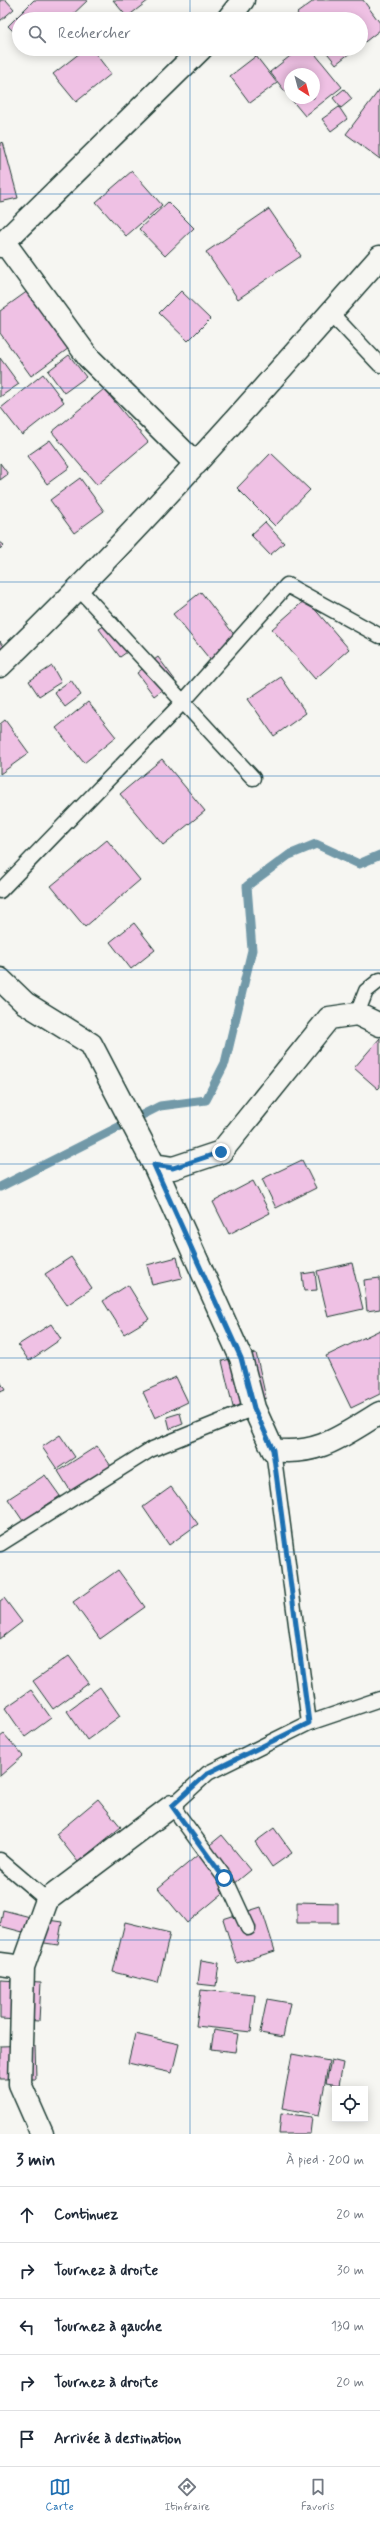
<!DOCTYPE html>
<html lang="fr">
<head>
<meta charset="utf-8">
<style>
  :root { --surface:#fff; --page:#f2f2f3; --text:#1f2937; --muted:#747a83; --line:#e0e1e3; --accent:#1f6fb2 }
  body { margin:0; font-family:Mynerve,sans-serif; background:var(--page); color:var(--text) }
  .controls { position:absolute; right:12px; bottom:12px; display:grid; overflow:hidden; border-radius:0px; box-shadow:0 2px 10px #0003 }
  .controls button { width:36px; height:36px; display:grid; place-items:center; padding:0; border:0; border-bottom:1px solid var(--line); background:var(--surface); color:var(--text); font:20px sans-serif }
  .compass { position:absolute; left:284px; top:68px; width:36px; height:36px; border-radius:50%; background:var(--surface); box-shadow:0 2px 10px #0003; rotate:144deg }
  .stop { position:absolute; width:12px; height:12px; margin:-9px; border:3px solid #1f6fb2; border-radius:50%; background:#fff }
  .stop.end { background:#1f6fb2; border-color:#fff; box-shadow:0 1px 4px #0008 }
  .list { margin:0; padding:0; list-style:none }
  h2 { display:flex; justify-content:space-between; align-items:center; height:52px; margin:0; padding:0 16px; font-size:17px }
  h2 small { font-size:13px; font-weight:400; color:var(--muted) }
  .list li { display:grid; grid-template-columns:26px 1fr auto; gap:12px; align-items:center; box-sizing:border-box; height:56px; padding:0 16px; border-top:1px solid var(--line) }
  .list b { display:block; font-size:15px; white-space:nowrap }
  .list em { font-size:13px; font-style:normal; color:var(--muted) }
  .icon { flex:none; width:22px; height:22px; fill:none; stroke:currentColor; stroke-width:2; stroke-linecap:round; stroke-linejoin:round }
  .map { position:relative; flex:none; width:380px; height:2134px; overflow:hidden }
  .search { position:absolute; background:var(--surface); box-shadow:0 2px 10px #0003; left:12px; right:12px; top:12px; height:44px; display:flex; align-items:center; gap:10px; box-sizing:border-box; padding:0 14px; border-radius:22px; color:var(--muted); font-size:15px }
  .sheet { height:332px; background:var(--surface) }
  nav { display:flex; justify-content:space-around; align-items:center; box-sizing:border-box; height:56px; border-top:1px solid var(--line); background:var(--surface); font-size:11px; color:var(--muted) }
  nav a { display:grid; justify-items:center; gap:2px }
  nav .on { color:var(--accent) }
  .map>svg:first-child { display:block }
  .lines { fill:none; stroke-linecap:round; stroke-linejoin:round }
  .stream { stroke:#7299a8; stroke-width:9 }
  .building { fill:#efc1e4; stroke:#1f3d34 }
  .lane-casing { stroke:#1f3d34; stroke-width:17 }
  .street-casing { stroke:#1f3d34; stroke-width:25 }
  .lane { stroke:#f6f6f2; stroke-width:14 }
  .street { stroke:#f6f6f2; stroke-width:22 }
  .route { stroke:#1f6fb2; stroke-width:5 }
  .grid { fill:none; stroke:#1f6fb2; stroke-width:1; stroke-opacity:0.55 }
</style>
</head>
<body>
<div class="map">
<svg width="380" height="2134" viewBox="0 0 380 2134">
  <rect width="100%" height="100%" fill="#f6f6f2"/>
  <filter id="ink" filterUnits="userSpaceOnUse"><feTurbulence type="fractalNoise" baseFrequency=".025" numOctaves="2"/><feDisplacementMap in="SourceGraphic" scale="8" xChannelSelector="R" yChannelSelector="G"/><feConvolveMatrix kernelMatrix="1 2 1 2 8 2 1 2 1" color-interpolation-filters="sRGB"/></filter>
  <g filter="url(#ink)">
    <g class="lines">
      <!-- stream -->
      <path class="stream" d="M 0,1187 L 160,1106 L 206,1100 L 225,1063 L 252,950 L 247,886 L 289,855 L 316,844 L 359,864 L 380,855"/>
    </g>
    <!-- building -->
    <path class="building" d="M 0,0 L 6,0 L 14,9 L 0,21 Z
      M 34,0 L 88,0 L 68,19 L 19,19 L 19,37 L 8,26 Z
      M 113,0 L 149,0 L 127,17 Z
      M 315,0 L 363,0 L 380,23 L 380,30 L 361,45 L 361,19 L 301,19 L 297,13 Z
      M 85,49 L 92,49 L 111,74 L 76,102 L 53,74 Z
      M 299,49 L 311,49 L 342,87 L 305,116 L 290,98 L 314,98 L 314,74 L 290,74 L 290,98 L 270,72 Z
      M 324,49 L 355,49 L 336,64 Z
      M 256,56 L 277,83 L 250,103 L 230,76 Z
      M 344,89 L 352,99 L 341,108 L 333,98 Z
      M 380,89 L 380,159 L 346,134 Z
      M 339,107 L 347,119 L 331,131 L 322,119 Z
      M 3,142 L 18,198 L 0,202 L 0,143 Z
      M 132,171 L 162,205 L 126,236 L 96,202 Z
      M 168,202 L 194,228 L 165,256 L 139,229 Z
      M 269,209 L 301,256 L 238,299 L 206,252 Z
      M 39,283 L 80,340 L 31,376 L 0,333 L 0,311 Z
      M 181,291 L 210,319 L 188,341 L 159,313 Z
      M 69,355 L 86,377 L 64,393 L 48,371 Z
      M 0,358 L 19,384 L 0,397 Z
      M 43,374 L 64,402 L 22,435 L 1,408 Z
      M 104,389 L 148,442 L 97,485 L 52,432 Z
      M 50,440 L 70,467 L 47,484 L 27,456 Z
      M 271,453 L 310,490 L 275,526 L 237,488 Z
      M 0,463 L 8,474 L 0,480 Z
      M 80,478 L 104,511 L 74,533 L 50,500 Z
      M 265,522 L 284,543 L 270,555 L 251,535 Z
      M 0,542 L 4,545 L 0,549 Z
      M 201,592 L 239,641 L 212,662 L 173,614 Z
      M 306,599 L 349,649 L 315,679 L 272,629 Z
      M 117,617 L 137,645 L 120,657 L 99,629 Z
      M 0,641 L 6,649 L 0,654 Z
      M 158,657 L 175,680 L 154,696 L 137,673 Z
      M 52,666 L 61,682 L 39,696 L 29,681 Z
      M 281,677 L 306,713 L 274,736 L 248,699 Z
      M 71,680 L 81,695 L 65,707 L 54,692 Z
      M 88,702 L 116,737 L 84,763 L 56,728 Z
      M 5,720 L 29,753 L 0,774 L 0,724 Z
      M 162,759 L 205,811 L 163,845 L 120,794 Z
      M 107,840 L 140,880 L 85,927 L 51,886 Z
      M 134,923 L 155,950 L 131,969 L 110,942 Z
      M 380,1038 L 380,1087 L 378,1089 L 354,1068 Z
      M 302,1160 L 316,1188 L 276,1208 L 262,1179 Z
      M 253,1181 L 270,1213 L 229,1234 L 213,1202 Z
      M 71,1257 L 92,1288 L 67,1305 L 45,1274 Z
      M 177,1257 L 182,1278 L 152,1285 L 147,1265 Z
      M 352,1263 L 363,1309 L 328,1317 L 317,1271 Z
      M 315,1272 L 317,1290 L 304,1291 L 302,1274 Z
      M 380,1278 L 380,1309 L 367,1311 L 364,1280 Z
      M 128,1285 L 149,1319 L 124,1334 L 103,1301 Z
      M 51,1324 L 61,1339 L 29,1361 L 18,1345 Z
      M 380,1330 L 380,1394 L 351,1408 L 326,1356 Z
      M 256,1353 L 266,1398 L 233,1407 L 222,1361 Z
      M 176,1377 L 188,1402 L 155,1418 L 143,1392 Z
      M 0,1381 L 5,1390 L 0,1392 Z
      M 180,1413 L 183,1424 L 170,1429 L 167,1417 Z
      M 60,1435 L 75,1457 L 57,1469 L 42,1447 Z
      M 97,1446 L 113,1469 L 73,1495 L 58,1471 Z
      M 45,1475 L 60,1496 L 23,1521 L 8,1499 Z
      M 171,1487 L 198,1524 L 169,1545 L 143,1507 Z
      M 118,1570 L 145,1607 L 100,1639 L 73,1602 Z
      M 4,1598 L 22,1622 L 0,1639 L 0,1601 Z
      M 69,1656 L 89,1683 L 53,1709 L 33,1681 Z
      M 100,1687 L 120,1716 L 87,1740 L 67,1711 Z
      M 31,1690 L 51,1718 L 25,1737 L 5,1708 Z
      M 4,1734 L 23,1756 L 0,1776 L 0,1737 Z
      M 98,1799 L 121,1827 L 78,1862 L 56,1834 Z
      M 274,1828 L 292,1853 L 272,1867 L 255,1842 Z
      M 222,1835 L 251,1870 L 187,1923 L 158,1888 Z
      M 297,1902 L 338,1903 L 338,1923 L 297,1923 Z
      M 261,1907 L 275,1951 L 237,1963 L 223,1919 Z
      M 3,1910 L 38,1919 L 34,1935 L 0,1926 Z
      M 41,1919 L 62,1922 L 58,1945 L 38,1942 Z
      M 125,1922 L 170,1933 L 158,1983 L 113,1972 Z
      M 201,1960 L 219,1963 L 216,1986 L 198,1984 Z
      M 0,1980 L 41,1982 L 39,2021 L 0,2019 Z
      M 201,1990 L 255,1995 L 251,2032 L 196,2026 Z
      M 267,1999 L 290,2003 L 283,2037 L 260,2033 Z
      M 214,2030 L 238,2034 L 235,2052 L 211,2049 Z
      M 135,2034 L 179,2044 L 172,2073 L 128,2063 Z
      M 35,2045 L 36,2079 L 0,2079 L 0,2046 Z
      M 292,2054 L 329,2061 L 319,2115 L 282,2108 Z
      M 331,2060 L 343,2063 L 339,2085 L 326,2083 Z
      M 281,2113 L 312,2117 L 310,2134 L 279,2134 Z"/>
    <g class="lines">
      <!-- lane casing -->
      <g class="lane-casing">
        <path id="lane" d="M 331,313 L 380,365
          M 79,589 L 253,778
          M 0,891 L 183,702 L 287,585 L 380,636
          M 357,1014 L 366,991 L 380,980
          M 273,1450 L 309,1723
          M 0,1544 L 150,1450 L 254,1408
          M 0,1860 L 47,1900
          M 248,1928 L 225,1878 L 172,1806 L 208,1773 L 309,1723 L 380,1699"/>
      </g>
      <!-- street casing -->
      <g class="street-casing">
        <path id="street" d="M 228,19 L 243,0
          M 4,242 L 88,357 L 196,464
          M 0,246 L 201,49
          M 0,666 C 134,537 256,397 380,257
          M 0,979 L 25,1003 L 91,1044 L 154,1165 L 173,1168 L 221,1152 L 329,1018 L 357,1014 L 380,1025
          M 154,1165 L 241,1358 L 254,1408 L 273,1450 C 319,1456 343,1435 380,1413
          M 0,1964 L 23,1967
          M 42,2134 L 20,2084 L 23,1967 L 47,1900 L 172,1806"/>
      </g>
      <!-- lane -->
      <use href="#lane" class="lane"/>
      <!-- street -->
      <use href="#street" class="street"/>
    </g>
  </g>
  <g class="lines" filter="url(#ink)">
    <!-- route -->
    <path class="route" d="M 221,1152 L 173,1168 L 154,1165 L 241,1358 L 254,1408 L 273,1450 L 309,1723 L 208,1773 L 172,1806 L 224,1878"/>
  </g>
  <!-- grid -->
  <path class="grid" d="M 190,0 L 190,19M 190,49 L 190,2134M 0,194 L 380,194M 0,388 L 380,388M 0,582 L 380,582M 0,776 L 380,776M 0,970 L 380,970M 0,1164 L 380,1164M 0,1358 L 380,1358M 0,1552 L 380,1552M 0,1746 L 380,1746M 0,1940 L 380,1940"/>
</svg>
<div class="controls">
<button><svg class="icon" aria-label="locate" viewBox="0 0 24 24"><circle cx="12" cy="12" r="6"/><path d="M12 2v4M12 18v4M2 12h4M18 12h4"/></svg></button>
</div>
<svg class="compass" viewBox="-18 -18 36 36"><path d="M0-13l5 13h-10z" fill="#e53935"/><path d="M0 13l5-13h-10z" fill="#747a83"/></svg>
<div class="stop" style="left:224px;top:1878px"></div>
<div class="stop end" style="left:221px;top:1152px"></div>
<div class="search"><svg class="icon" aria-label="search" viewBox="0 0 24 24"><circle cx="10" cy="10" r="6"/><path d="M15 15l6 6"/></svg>Rechercher</div>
</div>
<section class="sheet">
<h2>3 min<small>À pied · 200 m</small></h2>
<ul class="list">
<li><svg class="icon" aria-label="ahead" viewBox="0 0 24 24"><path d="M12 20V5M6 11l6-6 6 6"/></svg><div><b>Continuez</b></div><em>20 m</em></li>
<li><svg class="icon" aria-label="right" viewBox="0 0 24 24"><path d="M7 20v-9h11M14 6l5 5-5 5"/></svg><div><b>Tournez à droite</b></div><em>30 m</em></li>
<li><svg class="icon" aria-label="left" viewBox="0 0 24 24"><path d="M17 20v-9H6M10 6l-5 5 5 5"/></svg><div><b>Tournez à gauche</b></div><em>130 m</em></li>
<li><svg class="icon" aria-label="right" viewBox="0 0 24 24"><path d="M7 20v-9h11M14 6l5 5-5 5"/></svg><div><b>Tournez à droite</b></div><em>20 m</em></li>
<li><svg class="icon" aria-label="arrive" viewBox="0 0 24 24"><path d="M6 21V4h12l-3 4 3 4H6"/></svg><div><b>Arrivée à destination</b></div></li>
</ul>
</section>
<nav>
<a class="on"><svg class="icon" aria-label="map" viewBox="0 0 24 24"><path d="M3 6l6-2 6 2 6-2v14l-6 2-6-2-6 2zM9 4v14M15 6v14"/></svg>Carte</a>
<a><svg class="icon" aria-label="directions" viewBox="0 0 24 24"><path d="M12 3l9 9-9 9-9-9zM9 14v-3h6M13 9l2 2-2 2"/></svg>Itinéraire</a>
<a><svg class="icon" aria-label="saved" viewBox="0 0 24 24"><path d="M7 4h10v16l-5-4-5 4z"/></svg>Favoris</a>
</nav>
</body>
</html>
